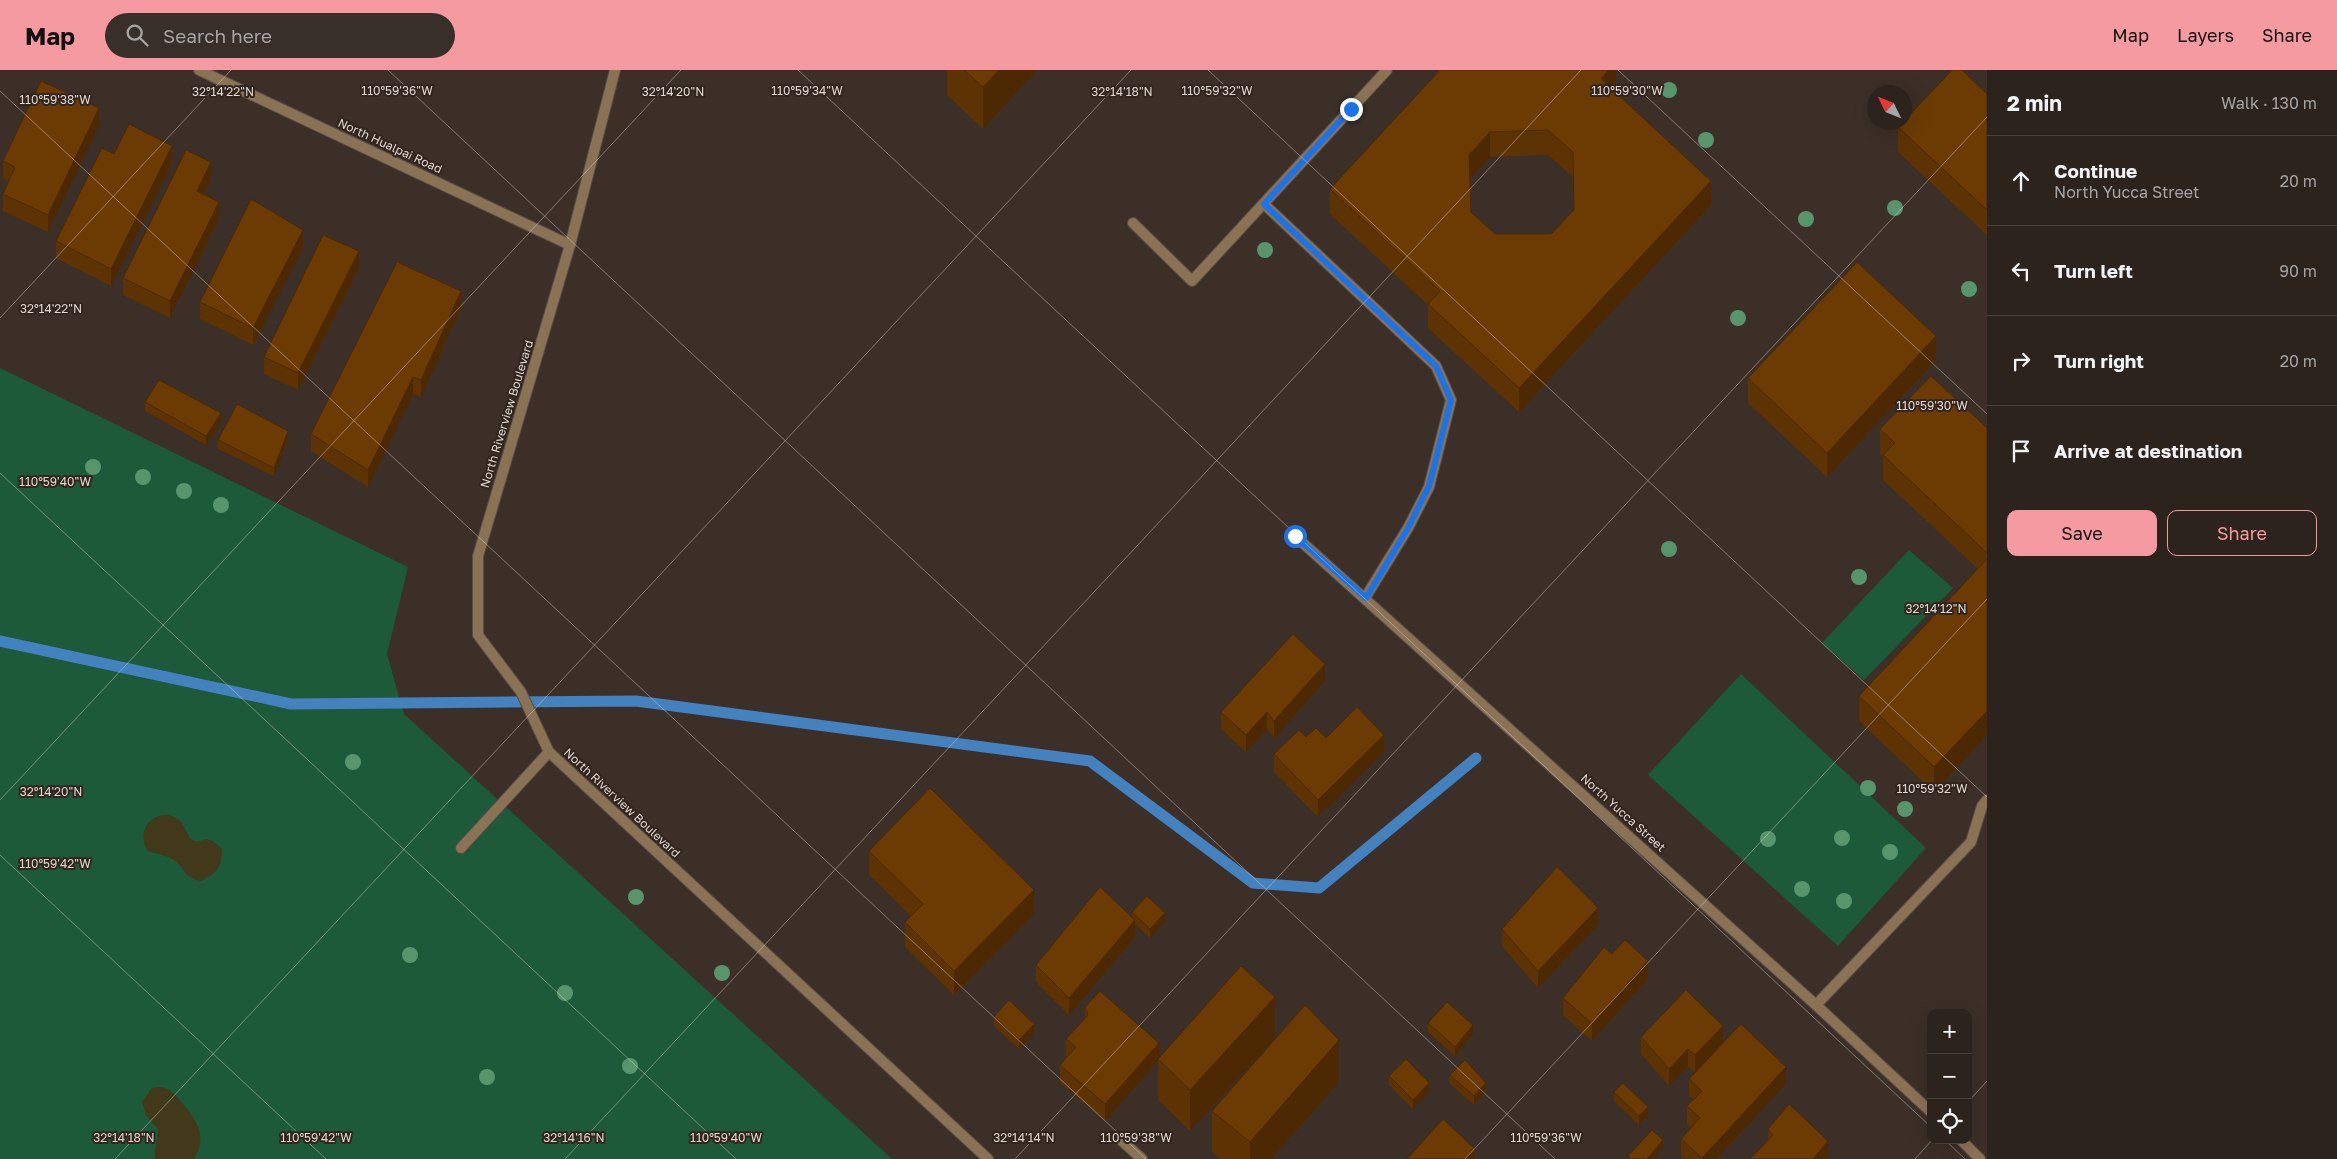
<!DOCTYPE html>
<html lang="en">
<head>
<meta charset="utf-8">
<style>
  :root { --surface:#2c231d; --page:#382f2a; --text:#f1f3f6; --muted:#a6a4a4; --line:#48403b; --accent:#f49aa0 }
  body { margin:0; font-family:"Golos Text",sans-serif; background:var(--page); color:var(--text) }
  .controls { position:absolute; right:15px; bottom:15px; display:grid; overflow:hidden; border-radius:10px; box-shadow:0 5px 20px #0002 }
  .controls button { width:45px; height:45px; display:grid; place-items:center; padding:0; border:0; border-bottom:1px solid var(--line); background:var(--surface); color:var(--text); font:25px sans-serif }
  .compass { position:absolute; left:1867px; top:15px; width:45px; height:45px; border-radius:50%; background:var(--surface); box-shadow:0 5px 20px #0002; rotate:313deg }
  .stop { position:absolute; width:15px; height:15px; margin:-11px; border:4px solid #1a73e8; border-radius:50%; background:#fff }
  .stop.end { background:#1a73e8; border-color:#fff; box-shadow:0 1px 5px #0008 }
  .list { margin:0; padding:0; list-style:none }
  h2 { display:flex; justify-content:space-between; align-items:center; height:65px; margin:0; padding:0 20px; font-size:21px }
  h2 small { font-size:16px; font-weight:400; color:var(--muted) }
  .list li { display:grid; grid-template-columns:32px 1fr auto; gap:15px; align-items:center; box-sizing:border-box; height:90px; padding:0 20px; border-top:1px solid var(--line) }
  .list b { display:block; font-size:19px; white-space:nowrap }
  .list p { margin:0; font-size:16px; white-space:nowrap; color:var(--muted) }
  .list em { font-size:16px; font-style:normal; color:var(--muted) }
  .actions { display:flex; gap:10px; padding:15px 20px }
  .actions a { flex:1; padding:11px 0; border:1px solid var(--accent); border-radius:10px; text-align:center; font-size:18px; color:var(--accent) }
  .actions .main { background:var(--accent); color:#111 }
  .icon { flex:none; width:28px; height:28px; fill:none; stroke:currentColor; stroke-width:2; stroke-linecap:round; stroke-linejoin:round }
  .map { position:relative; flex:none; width:1987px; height:1089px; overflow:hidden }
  header { display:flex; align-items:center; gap:30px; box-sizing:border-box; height:70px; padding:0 25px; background:var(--accent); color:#111 }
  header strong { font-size:24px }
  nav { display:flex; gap:28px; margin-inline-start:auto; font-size:18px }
  .search { width:350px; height:45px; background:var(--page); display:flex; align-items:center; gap:12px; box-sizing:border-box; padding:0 18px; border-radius:28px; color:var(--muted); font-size:19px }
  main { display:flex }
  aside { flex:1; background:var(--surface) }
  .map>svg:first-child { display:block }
  .green { fill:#1c5a39 }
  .sand { fill:#413919 }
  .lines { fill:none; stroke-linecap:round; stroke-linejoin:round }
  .stream { stroke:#4381bf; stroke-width:11 }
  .service-casing { stroke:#594d46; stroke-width:12 }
  .minor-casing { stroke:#594d46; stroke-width:12 }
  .tertiary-casing { stroke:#594d46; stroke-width:12 }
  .service { stroke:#8a7255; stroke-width:10 }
  .minor { stroke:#8a7255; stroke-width:10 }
  .tertiary { stroke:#8a7255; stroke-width:10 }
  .tree { fill:#58956c }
  .wall { fill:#5d3303; fill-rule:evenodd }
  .shaded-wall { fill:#4c2903 }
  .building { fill:#6c3b04; stroke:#4c2903; fill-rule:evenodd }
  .route { stroke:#1a73e8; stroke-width:6 }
  .ticks { fill:none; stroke:#dfd7d1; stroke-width:1; stroke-opacity:0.45 }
  .labels { text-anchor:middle; stroke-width:4; stroke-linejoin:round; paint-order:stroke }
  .street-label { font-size:12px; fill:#dfd7d1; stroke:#31251d }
  .ticks-label { font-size:12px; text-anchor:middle; fill:#dfd7d1; stroke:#31251d; stroke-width:4; stroke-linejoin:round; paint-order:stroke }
</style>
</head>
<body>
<header>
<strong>Map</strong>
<div class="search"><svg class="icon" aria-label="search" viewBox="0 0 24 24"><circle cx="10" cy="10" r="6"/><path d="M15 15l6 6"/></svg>Search here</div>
<nav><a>Map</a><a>Layers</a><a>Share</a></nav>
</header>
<main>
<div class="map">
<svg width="1987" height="1089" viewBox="0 0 1987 1089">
  <rect width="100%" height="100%" fill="#3b2f27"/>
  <!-- green -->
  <path class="green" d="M 0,298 L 408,497 L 387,584 L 404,644 L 892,1089 L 0,1089 Z
    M 1909,480 L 1953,518 L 1864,610 L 1822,573 Z
    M 1741,604 L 1926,778 L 1838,876 L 1648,705 Z"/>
  <!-- sand -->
  <path class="sand" d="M 163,745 C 194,744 180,781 206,769 L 213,771 L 222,779 C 222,797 217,803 201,811 C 183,807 186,799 174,790 C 167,785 156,784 148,781 C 138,767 145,747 163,745 Z
    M 157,1017 C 171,1017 174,1024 182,1033 C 197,1050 208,1067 194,1089 L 155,1089 C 154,1078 158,1070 158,1059 L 146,1045 L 142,1032 L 151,1019 Z"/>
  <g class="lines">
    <!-- stream -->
    <path class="stream" d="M 0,571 L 291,634 L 636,631 L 1090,691 L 1253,813 L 1319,818 L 1476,688"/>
    <!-- service casing -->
    <g class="service-casing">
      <path id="service" d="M 1264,134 L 1436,296 L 1451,330 L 1429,417 L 1408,458 L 1365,528
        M 1133,153 L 1192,211 L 1387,0
        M 461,778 L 549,682
        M 1816,935 L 1971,772 L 1982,736 L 1987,730
        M 1121,1070 L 1142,1089"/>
    </g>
    <!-- minor casing -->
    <g class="minor-casing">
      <path id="minor" d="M 199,0 L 570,175
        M 1295,466 L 1816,935 L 1931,1042
        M 1961,1070 L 1980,1089"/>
    </g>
    <!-- tertiary casing -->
    <g class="tertiary-casing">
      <path id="tertiary" d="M 615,0 L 570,175 L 478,486 L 478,565 L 521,622 L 549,682 L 988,1089"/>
    </g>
    <!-- service -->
    <use href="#service" class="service"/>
    <!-- minor -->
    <use href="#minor" class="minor"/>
    <!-- tertiary -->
    <use href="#tertiary" class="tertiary"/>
  </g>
  <!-- trees -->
  <g class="tree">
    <circle cx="1669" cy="20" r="8"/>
    <circle cx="1706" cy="70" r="8"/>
    <circle cx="1895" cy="138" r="8"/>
    <circle cx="1806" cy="149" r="8"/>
    <circle cx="1265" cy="180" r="8"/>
    <circle cx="1969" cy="219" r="8"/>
    <circle cx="1738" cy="248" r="8"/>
    <circle cx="93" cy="397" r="8"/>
    <circle cx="143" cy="407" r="8"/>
    <circle cx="184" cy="421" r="8"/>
    <circle cx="221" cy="435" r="8"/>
    <circle cx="1669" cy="479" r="8"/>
    <circle cx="1859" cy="507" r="8"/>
    <circle cx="353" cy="692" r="8"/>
    <circle cx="1868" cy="718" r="8"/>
    <circle cx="1905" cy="739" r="8"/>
    <circle cx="1842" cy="768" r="8"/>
    <circle cx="1768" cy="769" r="8"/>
    <circle cx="1890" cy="782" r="8"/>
    <circle cx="1802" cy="819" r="8"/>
    <circle cx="636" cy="827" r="8"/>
    <circle cx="1844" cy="831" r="8"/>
    <circle cx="410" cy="885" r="8"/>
    <circle cx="722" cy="903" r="8"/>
    <circle cx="565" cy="923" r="8"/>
    <circle cx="630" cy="996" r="8"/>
    <circle cx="487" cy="1007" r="8"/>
  </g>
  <!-- wall -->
  <path class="wall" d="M 947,0 L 1037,0 L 983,59 L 947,25 Z
    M 1616,0 L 1616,17 L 1613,20 L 1711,135 L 1519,342 L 1428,258 L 1428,235 L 1330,144 L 1330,119 ZM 1548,85 L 1573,107 L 1574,140 L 1551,164 L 1495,164 L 1471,142 L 1470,108 L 1490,87 Z
    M 1987,24 L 1987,165 L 1898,82 L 1898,57 Z
    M 99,55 L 48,162 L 3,141 L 3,124 L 9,111 L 3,108 L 3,91 Z
    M 114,84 L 172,93 L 111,216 L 56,188 L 56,171 Z
    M 211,109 L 204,124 L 219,149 L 170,248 L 123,225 L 123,208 Z
    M 303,177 L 253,275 L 200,249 L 200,232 Z
    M 359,198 L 298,320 L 264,304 L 264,287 Z
    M 461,238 L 421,327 L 413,324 L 368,417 L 311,381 L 311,364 Z
    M 1936,290 L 1827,407 L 1748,333 L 1748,308 Z
    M 145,332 L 221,352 L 206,375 L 145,341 Z
    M 1987,358 L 1987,665 L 1934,722 L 1859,651 L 1859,626 L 1978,499 L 1883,410 L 1883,386 L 1880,384 L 1880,359 Z
    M 218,370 L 288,370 L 274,406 L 218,379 Z
    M 1325,611 L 1274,668 L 1267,659 L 1246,682 L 1221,659 L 1221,642 Z
    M 1306,667 L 1326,668 L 1384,682 L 1318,747 L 1274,702 L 1274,684 Z
    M 869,781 L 1034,844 L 954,925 L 905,877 L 905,852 L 911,846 L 869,805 Z
    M 1132,842 L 1165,852 L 1150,868 L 1135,854 L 1135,867 L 1069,945 L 1036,912 L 1036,895 L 1132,847 Z
    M 1598,855 L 1538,918 L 1502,876 L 1502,859 Z
    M 1612,884 L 1648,908 L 1592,971 L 1563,945 L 1563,928 Z
    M 1085,937 L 1159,988 L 1275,968 L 1190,1061 L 1158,1030 L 1158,991 L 1105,1051 L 1060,1012 L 1060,995 L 1067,987 L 1066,986 L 1066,969 L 1085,949 Z
    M 994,947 L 1034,963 L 1019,979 L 994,956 Z
    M 1428,953 L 1473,964 L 1455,986 L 1428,962 Z
    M 1641,967 L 1723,973 L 1695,1002 L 1688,996 L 1669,1016 L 1641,984 Z
    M 1450,1005 L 1486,1022 L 1474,1035 L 1450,1014 Z
    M 1389,1006 L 1429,1022 L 1413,1039 L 1389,1015 Z
    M 1689,1009 L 1786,1014 L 1716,1089 L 1684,1089 L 1681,1086 L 1681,1069 L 1692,1058 L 1687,1053 L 1687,1036 L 1694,1030 L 1689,1026 Z
    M 1339,1012 L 1271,1089 L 1221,1089 L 1212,1082 L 1212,1041 Z
    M 1614,1022 L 1648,1045 L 1639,1055 L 1614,1031 Z
    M 1768,1059 L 1828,1088 L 1768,1070 Z"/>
  <!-- shaded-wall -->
  <path class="shaded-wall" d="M 999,0 L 1037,0 L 983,59 L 983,17 Z
    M 1609,0 L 1616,0 L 1616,17 L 1601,34 L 1601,9 Z
    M 99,38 L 99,55 L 48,162 L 48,145 Z
    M 1490,62 L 1490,87 L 1469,109 L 1469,85 Z
    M 172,76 L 172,93 L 111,216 L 111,199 Z
    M 211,92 L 211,109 L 197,138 L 197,121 Z
    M 1711,111 L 1711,135 L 1519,342 L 1519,318 Z
    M 219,132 L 219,149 L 170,248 L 170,231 Z
    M 303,160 L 303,177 L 253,275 L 253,258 Z
    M 359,181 L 359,198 L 298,320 L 298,303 Z
    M 461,221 L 461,238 L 421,327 L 421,310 Z
    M 1936,266 L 1936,290 L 1827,407 L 1827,383 Z
    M 413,307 L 413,324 L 368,417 L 368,400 Z
    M 221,343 L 221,352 L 206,375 L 206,366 Z
    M 288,361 L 288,370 L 274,406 L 274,398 Z
    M 1325,594 L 1325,611 L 1274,668 L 1274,651 Z
    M 1987,641 L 1987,665 L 1934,722 L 1934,697 Z
    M 1267,642 L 1267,659 L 1246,682 L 1246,665 Z
    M 1384,665 L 1384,682 L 1318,747 L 1318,730 Z
    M 1034,820 L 1034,844 L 954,925 L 954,901 Z
    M 1598,838 L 1598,855 L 1538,918 L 1538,901 Z
    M 1165,843 L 1165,852 L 1150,868 L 1150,859 Z
    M 1135,850 L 1135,867 L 1069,945 L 1069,928 Z
    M 1648,891 L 1648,908 L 1592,971 L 1592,954 Z
    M 1275,927 L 1275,968 L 1190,1061 L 1190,1020 Z
    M 1034,954 L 1034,963 L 1019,979 L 1019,970 Z
    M 1473,955 L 1473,964 L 1455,986 L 1455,977 Z
    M 1723,956 L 1723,973 L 1695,1002 L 1695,985 Z
    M 1339,970 L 1339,1012 L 1271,1089 L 1250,1089 L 1250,1072 Z
    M 1159,973 L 1159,989 L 1158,989 L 1158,991 L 1105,1051 L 1105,1034 Z
    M 1688,979 L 1688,996 L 1669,1016 L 1669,999 Z
    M 1786,997 L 1786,1014 L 1716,1089 L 1702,1089 L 1702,1088 Z
    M 1429,1013 L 1429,1022 L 1413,1039 L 1413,1030 Z
    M 1486,1013 L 1486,1022 L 1474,1035 L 1474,1026 Z
    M 1648,1037 L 1648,1045 L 1639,1055 L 1639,1046 Z
    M 1663,1070 L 1663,1078 L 1654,1089 L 1647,1089 Z
    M 1828,1071 L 1828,1088 L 1827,1089 L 1813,1089 Z
    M 1475,1079 L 1475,1089 L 1465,1089 Z"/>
  <!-- building -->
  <path class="building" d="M 964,0 L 999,0 L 983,17 Z
    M 1440,0 L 1609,0 L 1601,9 L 1711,111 L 1519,318 L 1428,234 L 1440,221 L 1330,119 ZM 1548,60 L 1573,82 L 1574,140 L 1551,164 L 1495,164 L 1471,142 L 1469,85 L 1490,62 Z
    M 1952,0 L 1962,0 L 1987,24 L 1987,140 L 1898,57 L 1903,52 L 1904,52 L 1904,51 Z
    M 41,11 L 99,38 L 48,145 L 3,124 L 15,97 L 3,91 Z
    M 129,54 L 172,76 L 111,199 L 56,171 L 102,78 L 114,84 Z
    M 186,80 L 211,92 L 197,121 L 219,132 L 170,231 L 123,208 Z
    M 251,129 L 303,160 L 253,258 L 200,232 Z
    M 323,165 L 359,181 L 298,303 L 264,287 Z
    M 397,192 L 461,221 L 421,310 L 413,307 L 368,400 L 311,364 Z
    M 1857,192 L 1936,266 L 1827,383 L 1748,308 Z
    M 1931,306 L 1987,358 L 1987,483 L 1883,385 L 1895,373 L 1880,359 Z
    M 159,310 L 221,343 L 206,366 L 145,332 Z
    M 237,334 L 288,361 L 274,398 L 218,370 Z
    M 1987,489 L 1987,641 L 1934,697 L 1859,626 Z
    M 1293,564 L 1325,594 L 1274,651 L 1267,642 L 1246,665 L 1221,642 Z
    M 1357,637 L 1384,665 L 1318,730 L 1274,684 L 1299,660 L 1306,667 L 1316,658 L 1326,668 Z
    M 930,718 L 1034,820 L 954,901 L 905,852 L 923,834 L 869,781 Z
    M 1557,797 L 1598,838 L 1538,901 L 1502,859 Z
    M 1100,817 L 1135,850 L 1069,928 L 1036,895 Z
    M 1147,826 L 1165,843 L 1150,859 L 1132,842 Z
    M 1625,870 L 1648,891 L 1592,954 L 1563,928 L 1604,877 L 1612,884 Z
    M 1241,896 L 1275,927 L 1190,1020 L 1158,989 Z
    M 1686,920 L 1723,956 L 1695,985 L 1688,979 L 1669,999 L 1641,967 Z
    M 1100,921 L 1159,973 L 1105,1034 L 1060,995 L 1076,977 L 1066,969 L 1088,945 L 1085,937 Z
    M 1009,930 L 1034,954 L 1019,970 L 994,947 Z
    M 1447,932 L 1473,955 L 1455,977 L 1428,953 Z
    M 1305,935 L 1339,970 L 1250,1072 L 1212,1041 Z
    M 1741,954 L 1786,997 L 1702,1088 L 1681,1069 L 1700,1048 L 1687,1036 L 1702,1021 L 1689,1009 Z
    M 1406,989 L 1429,1013 L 1413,1030 L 1389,1006 Z
    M 1465,990 L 1486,1013 L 1474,1026 L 1450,1005 Z
    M 1623,1013 L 1648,1037 L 1639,1046 L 1614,1022 Z
    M 1789,1034 L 1828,1071 L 1813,1089 L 1750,1089 L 1773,1065 L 1768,1059 Z
    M 1443,1049 L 1475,1079 L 1465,1089 L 1407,1089 Z
    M 1652,1060 L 1663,1070 L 1647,1089 L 1631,1089 L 1628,1086 Z"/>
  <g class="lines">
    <!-- route -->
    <path class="route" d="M 1295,466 L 1366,528 L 1408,458 L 1429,416 L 1451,330 L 1436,296 L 1264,134 L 1351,39"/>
  </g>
  <!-- ticks -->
  <path class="ticks" d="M 388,0 L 1555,1089M 798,0 L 1931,1057M 1208,0 L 1987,727M 1618,0 L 1987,344M 0,21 L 1146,1089M 0,248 L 231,0M 0,403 L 736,1089M 0,730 L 681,0M 0,785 L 326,1089M 1968,1032 L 1987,1011M 1945,1070 L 1965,1089M 115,1089 L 1131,0M 565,1089 L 1581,0M 1015,1089 L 1987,47M 1465,1089 L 1987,529M 1915,1089 L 1932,1070"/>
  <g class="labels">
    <!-- street labels -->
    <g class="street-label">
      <text transform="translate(390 76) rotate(25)" y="4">North Hualpai Road</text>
      <text transform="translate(507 344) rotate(-73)" y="4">North Riverview Boulevard</text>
      <text transform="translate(622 733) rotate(43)" y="4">North Riverview Boulevard</text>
      <text transform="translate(1623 743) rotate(42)" y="4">North Yucca Street</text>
    </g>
  </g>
  <g class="ticks-label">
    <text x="397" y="25">110°59'36"W</text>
    <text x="807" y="25">110°59'34"W</text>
    <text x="1217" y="25">110°59'32"W</text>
    <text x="1627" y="25">110°59'30"W</text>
    <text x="223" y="26">32°14'22"N</text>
    <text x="673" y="26">32°14'20"N</text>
    <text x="1122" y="26">32°14'18"N</text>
    <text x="55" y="34">110°59'38"W</text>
    <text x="51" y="243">32°14'22"N</text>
    <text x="1932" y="340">110°59'30"W</text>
    <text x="55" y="416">110°59'40"W</text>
    <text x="1936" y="543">32°14'12"N</text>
    <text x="1932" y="723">110°59'32"W</text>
    <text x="51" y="726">32°14'20"N</text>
    <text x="55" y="798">110°59'42"W</text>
    <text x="124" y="1072">32°14'18"N</text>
    <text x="574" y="1072">32°14'16"N</text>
    <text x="1024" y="1072">32°14'14"N</text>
    <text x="316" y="1072">110°59'42"W</text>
    <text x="726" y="1072">110°59'40"W</text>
    <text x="1136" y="1072">110°59'38"W</text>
    <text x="1546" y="1072">110°59'36"W</text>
  </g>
</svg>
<div class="controls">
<button>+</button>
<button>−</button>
<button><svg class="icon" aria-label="locate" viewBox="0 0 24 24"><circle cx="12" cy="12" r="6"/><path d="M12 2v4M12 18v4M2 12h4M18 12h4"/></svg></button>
</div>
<svg class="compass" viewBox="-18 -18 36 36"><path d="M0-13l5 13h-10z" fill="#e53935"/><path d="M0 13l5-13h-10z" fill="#a6a4a4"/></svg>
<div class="stop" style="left:1295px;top:466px"></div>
<div class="stop end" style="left:1351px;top:39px"></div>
</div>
<aside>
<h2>2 min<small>Walk · 130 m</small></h2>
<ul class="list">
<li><svg class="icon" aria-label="ahead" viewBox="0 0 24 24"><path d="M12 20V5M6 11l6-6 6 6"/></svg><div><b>Continue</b><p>North Yucca Street</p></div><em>20 m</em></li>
<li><svg class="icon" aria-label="left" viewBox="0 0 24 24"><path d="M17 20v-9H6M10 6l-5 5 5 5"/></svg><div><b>Turn left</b></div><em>90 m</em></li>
<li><svg class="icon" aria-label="right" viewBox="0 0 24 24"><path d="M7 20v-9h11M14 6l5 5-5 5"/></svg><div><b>Turn right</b></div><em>20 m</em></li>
<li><svg class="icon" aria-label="arrive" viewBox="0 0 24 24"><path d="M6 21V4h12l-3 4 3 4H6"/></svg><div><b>Arrive at destination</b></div></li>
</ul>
<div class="actions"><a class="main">Save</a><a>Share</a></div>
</aside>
</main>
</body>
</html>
